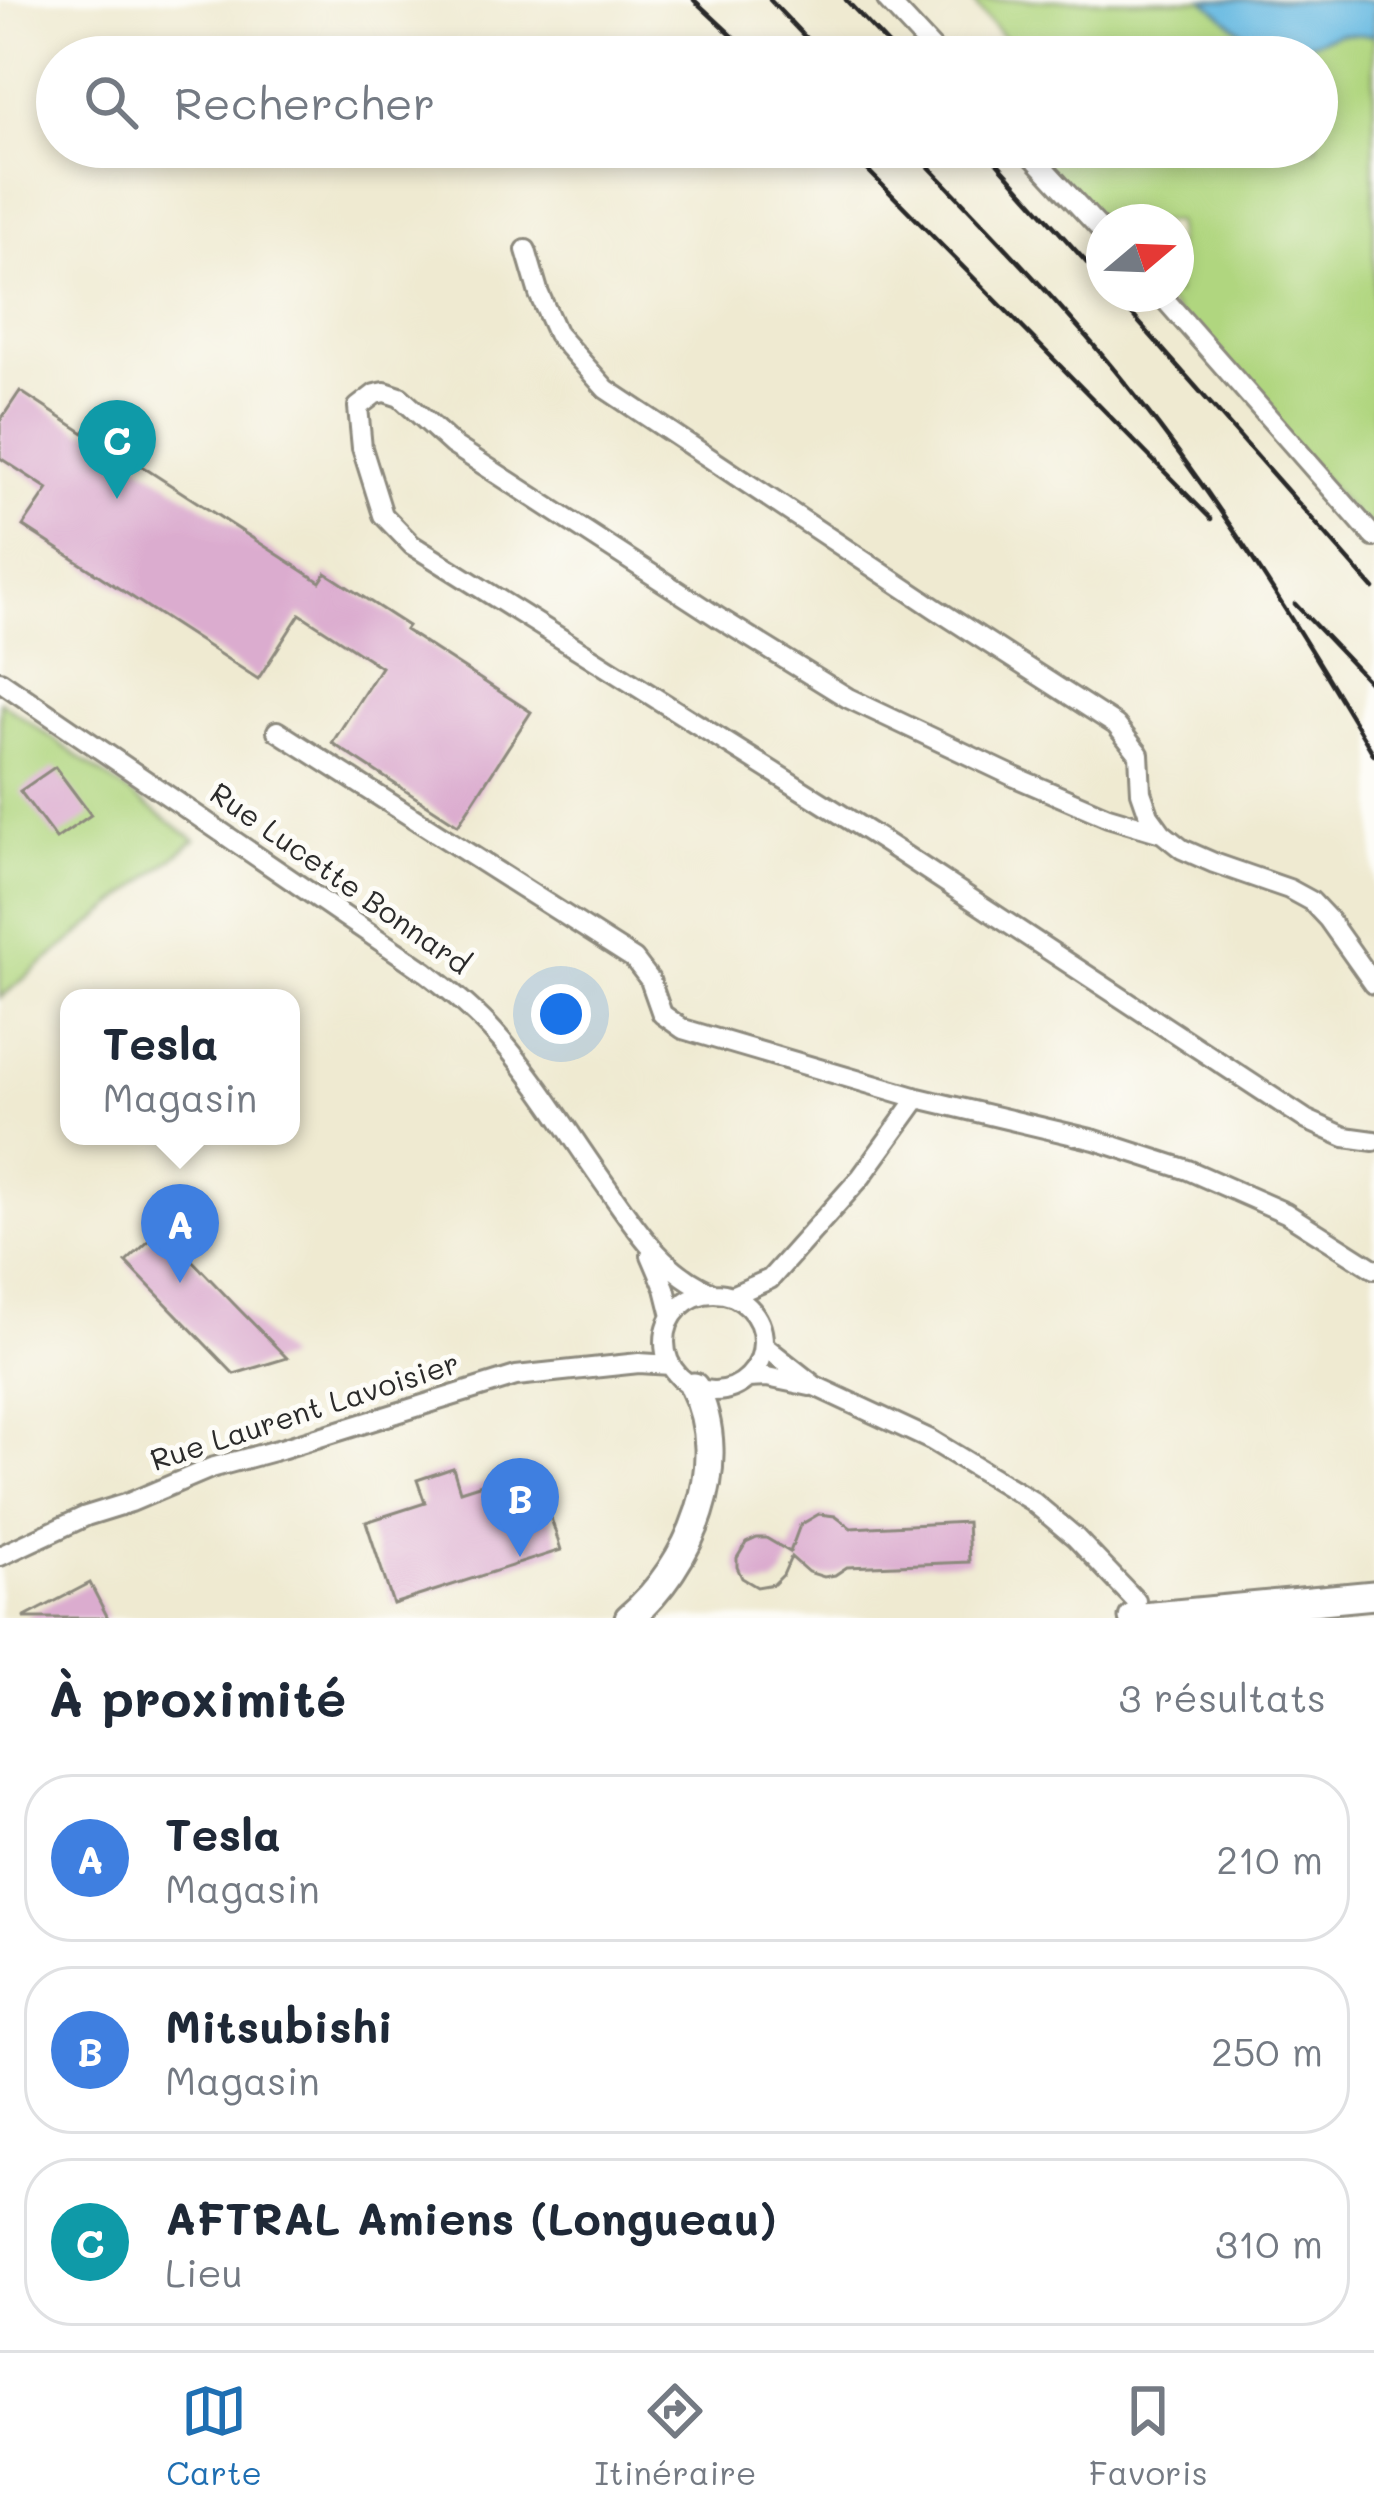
<!DOCTYPE html>
<html lang="fr">
<head>
<meta charset="utf-8">
<style>
  :root { --surface:#fff; --page:#f6f6f7; --text:#1f2937; --muted:#747a83; --line:#e0e1e3; --accent:#1f6fb2 }
  body { margin:0; font-family:Mali,sans-serif; background:var(--page); color:var(--text) }
  .compass { position:absolute; left:1086px; top:204px; width:108px; height:108px; border-radius:50%; background:var(--surface); box-shadow:0 6px 18px #0003; rotate:71deg }
  .you { position:absolute; left:561px; top:1014px; width:42px; height:42px; margin:-30px; border:9px solid #fff; border-radius:50%; background:#1a73e8; box-shadow:0 0 0 18px #1a73e833 }
  .badge { display:grid; place-items:center; width:78px; height:78px; border-radius:50%; background:var(--accent); color:#fff; font-size:39px; font-weight:700 }
  .pin { position:absolute; translate:-50% -99px; filter:drop-shadow(0 3px 6px #0008) }
  .pin::after { content:''; position:absolute; top:63px; width:42px; height:36px; background:inherit; clip-path:polygon(0 0,100% 0,50% 100%) }
  .popup { position:absolute; left:60px; top:989px; width:240px; height:156px; box-sizing:border-box; display:grid; place-content:center; border-radius:24px; background:var(--surface); filter:drop-shadow(0 3px 9px #0005); font-size:39px; white-space:nowrap; color:var(--muted) }
  .popup b { font-size:45px; color:var(--text) }
  .popup::after { content:''; position:absolute; left:50%; top:100%; margin-left:-24px; border:24px solid transparent; border-top-color:var(--surface) }
  .list { margin:0; padding:0; list-style:none }
  h2 { display:flex; justify-content:space-between; align-items:center; height:156px; margin:0; padding:0 48px; font-size:51px }
  h2 small { font-size:39px; font-weight:400; color:var(--muted) }
  .list li { display:grid; grid-template-columns:78px 1fr auto; gap:36px; align-items:center; box-sizing:border-box; height:168px; margin:0 24px 24px; padding:0 24px; border:3px solid var(--line); border-radius:48px }
  .list b { display:block; font-size:45px; white-space:nowrap }
  .list p { margin:0; font-size:39px; white-space:nowrap; color:var(--muted) }
  .list em { font-size:39px; font-style:normal; color:var(--muted) }
  .icon { flex:none; width:66px; height:66px; fill:none; stroke:currentColor; stroke-width:2; stroke-linecap:round; stroke-linejoin:round }
  .map { position:relative; flex:none; width:1374px; height:1618px; overflow:hidden }
  .search { position:absolute; background:var(--surface); box-shadow:0 6px 18px #0003; left:36px; right:36px; top:36px; height:132px; display:flex; align-items:center; gap:30px; box-sizing:border-box; padding:0 42px; border-radius:66px; color:var(--muted); font-size:45px }
  .sheet { height:732px; background:var(--surface) }
  nav { display:flex; justify-content:space-around; align-items:center; box-sizing:border-box; height:168px; border-top:3px solid var(--line); background:var(--surface); font-size:33px; color:var(--muted) }
  nav a { display:grid; justify-items:center; gap:6px }
  nav .on { color:var(--accent) }
  .map>svg:first-child { display:block }
  .green { fill:#b0d67f; stroke:#6e8055; stroke-width:3 }
  .water { fill:#66b9e1; stroke:#487286; stroke-width:3 }
  .building { fill:#dbaccf }
  .lines { fill:none; stroke-linecap:round; stroke-linejoin:round }
  .minor-casing { stroke:#8d8a7e; stroke-width:24 }
  .highway-casing { stroke:#8d8a7e; stroke-width:33 }
  .minor { stroke:#fff; stroke-width:18 }
  .highway { stroke:#fff; stroke-width:27 }
  .rail { stroke:#2b2b2b; stroke-width:4.5 }
  .labels { text-anchor:middle; stroke-width:10; stroke-linejoin:round; paint-order:stroke }
  .street-label { font-size:30px; fill:#2b2b2b; stroke:#fdfcf7 }
</style>
</head>
<body>
<div class="map">
<svg width="1374" height="1618" viewBox="0 0 1374 1618">
  <rect width="100%" height="100%" fill="#fdfcf7"/>
  <filter id="ink" filterUnits="userSpaceOnUse"><feTurbulence type="fractalNoise" baseFrequency=".00833" numOctaves="2"/><feDisplacementMap in="SourceGraphic" scale="24" xChannelSelector="R" yChannelSelector="G"/><feConvolveMatrix kernelMatrix="1 2 1 2 8 2 1 2 1" color-interpolation-filters="sRGB"/></filter>
  <filter id="wash" filterUnits="userSpaceOnUse"><feTurbulence type="fractalNoise" baseFrequency=".004" numOctaves="4" result="noise"/><feDisplacementMap in="SourceGraphic" scale="48" xChannelSelector="R" yChannelSelector="G"/><feGaussianBlur stdDeviation="2.7" result="paint"/><feColorMatrix in="noise" values="0 0 0 0 0 0 0 0 0 0 0 0 0 0 0 0 0 1.4 0 .05"/><feComposite in="paint" operator="in"/></filter>
  <g filter="url(#wash)">
    <rect width="100%" height="100%" fill="#efead1"/>
    <!-- green -->
    <path class="green" d="M 971,0 L 1374,0 L 1374,537 L 1160,294 L 1176,294 L 1176,222 L 1104,222 L 1039,164 L 1058,147 L 1317,147 L 1317,57 L 1021,57 Z
      M 0,701 L 195,840 L 0,998 Z"/>
    <!-- water -->
    <path class="water" d="M 1204,0 L 1374,0 L 1374,35 L 1339,34 L 1276,53 L 1248,37 Z"/>
    <g id="blocks">
      <!-- building -->
      <path class="building" d="M 20,391 L 84,433 L 86,430 L 320,582 L 326,573 L 408,626 L 405,630 L 531,712 L 458,825 L 332,743 L 381,667 L 300,614 L 258,679 L 23,526 L 48,489 L 0,458 L 0,421 Z
        M 55,767 L 91,815 L 56,839 L 20,791 Z
        M 162,1229 L 234,1304 L 287,1358 L 234,1374 L 126,1262 Z
        M 535,1467 L 561,1550 L 393,1604 L 366,1522 L 425,1503 L 417,1480 L 453,1468 L 460,1491 Z
        M 819,1514 L 835,1516 L 851,1528 L 967,1522 L 969,1562 L 847,1567 L 835,1575 L 824,1577 L 808,1572 L 791,1557 L 783,1575 L 774,1584 L 757,1587 L 742,1578 L 737,1567 L 737,1558 L 746,1543 L 757,1538 L 766,1538 L 790,1552 L 800,1525 Z
        M 90,1583 L 108,1618 L 23,1618 Z"/>
    </g>
  </g>
  <g filter="url(#ink)">
    <use href="#blocks" fill-opacity="0" stroke="#8d8a7e" stroke-width="3"/>
    <g class="lines">
      <!-- minor casing -->
      <g class="minor-casing">
        <path id="minor" d="M 887,0 L 940,57
          M 1024,147 L 1104,233
          M 526,250 L 539,294 L 557,334 L 606,389 L 936,609 L 1116,725 L 1139,754 L 1141,792 L 1149,815 L 1162,833 L 1182,849 L 1214,863 L 1289,889 L 1311,901 L 1328,919 L 1374,984
          M 1160,294 L 1374,537
          M 0,681 L 426,972 C 453,993 479,1014 501,1040 C 540,1085 574,1141 609,1190 C 637,1230 664,1272 711,1292
          M 277,731 L 634,959 L 650,980 L 662,1014 L 683,1029 L 918,1098 L 1095,1140 L 1188,1170 L 1286,1213 L 1374,1269
          M 1162,833 L 1108,817 L 1015,777 L 848,698 L 719,618 L 453,445 L 400,397 L 385,392 L 375,394 L 358,407 L 362,448 L 383,515 L 412,545 L 880,839 L 1307,1120 L 1345,1137 L 1374,1141
          M 651,1255 L 665,1288 L 672,1316
          M665 1342a49 49 0 1 1 98 0a49 49 0 1 1-98 0Z
          M 731,1296 L 770,1279 L 861,1177 L 918,1098
          M 763,1345 L 815,1386 L 931,1440 L 1032,1501 L 1075,1537 L 1136,1601
          M 747,1378 L 767,1377 L 810,1386
          M 0,1556 L 86,1516 L 131,1502 L 211,1468 L 281,1449 L 516,1376 L 639,1363 L 671,1365"/>
      </g>
      <!-- highway casing -->
      <g class="highway-casing">
        <path id="highway" d="M 629,1618 C 691,1566 733,1464 694,1387
          M 1133,1618 L 1374,1595"/>
      </g>
      <!-- minor -->
      <use href="#minor" class="minor"/>
      <!-- highway -->
      <use href="#highway" class="highway"/>
      <!-- rail -->
      <path class="rail" d="M 694,0 L 755,57
        M 770,0 L 824,57
        M 846,0 L 900,57
        M 845,147 L 1211,519
        M 910,147 C 988,229 1067,309 1137,398 C 1226,510 1301,632 1374,755
        M 983,147 L 1104,282
        M 1114,294 L 1374,589
        M 1295,604 L 1374,687"/>
    </g>
  </g>
  <g class="labels">
    <!-- street labels -->
    <g class="street-label">
      <text transform="translate(340 879) rotate(35)" y="10">Rue Lucette Bonnard</text>
      <text transform="translate(305 1412) rotate(-18)" y="10">Rue Laurent Lavoisier</text>
    </g>
  </g>
</svg>
<svg class="compass" viewBox="-18 -18 36 36"><path d="M0-13l5 13h-10z" fill="#e53935"/><path d="M0 13l5-13h-10z" fill="#747a83"/></svg>
<div class="you"></div>
<div class="pin badge" style="left:180px;top:1283px;background:#3f7fe0">A</div>
<div class="popup"><b>Tesla</b>Magasin</div>
<div class="pin badge" style="left:520px;top:1557px;background:#3f7fe0">B</div>
<div class="pin badge" style="left:117px;top:499px;background:#0f9aa8">C</div>
<div class="search"><svg class="icon" aria-label="search" viewBox="0 0 24 24"><circle cx="10" cy="10" r="6"/><path d="M15 15l6 6"/></svg>Rechercher</div>
</div>
<section class="sheet">
<h2>À proximité<small>3 résultats</small></h2>
<ul class="list">
<li><span class="badge" style="background:#3f7fe0">A</span><div><b>Tesla</b><p>Magasin</p></div><em>210 m</em></li>
<li><span class="badge" style="background:#3f7fe0">B</span><div><b>Mitsubishi</b><p>Magasin</p></div><em>250 m</em></li>
<li><span class="badge" style="background:#0f9aa8">C</span><div><b>AFTRAL Amiens (Longueau)</b><p>Lieu</p></div><em>310 m</em></li>
</ul>
</section>
<nav>
<a class="on"><svg class="icon" aria-label="map" viewBox="0 0 24 24"><path d="M3 6l6-2 6 2 6-2v14l-6 2-6-2-6 2zM9 4v14M15 6v14"/></svg>Carte</a>
<a><svg class="icon" aria-label="directions" viewBox="0 0 24 24"><path d="M12 3l9 9-9 9-9-9zM9 14v-3h6M13 9l2 2-2 2"/></svg>Itinéraire</a>
<a><svg class="icon" aria-label="saved" viewBox="0 0 24 24"><path d="M7 4h10v16l-5-4-5 4z"/></svg>Favoris</a>
</nav>
</body>
</html>
